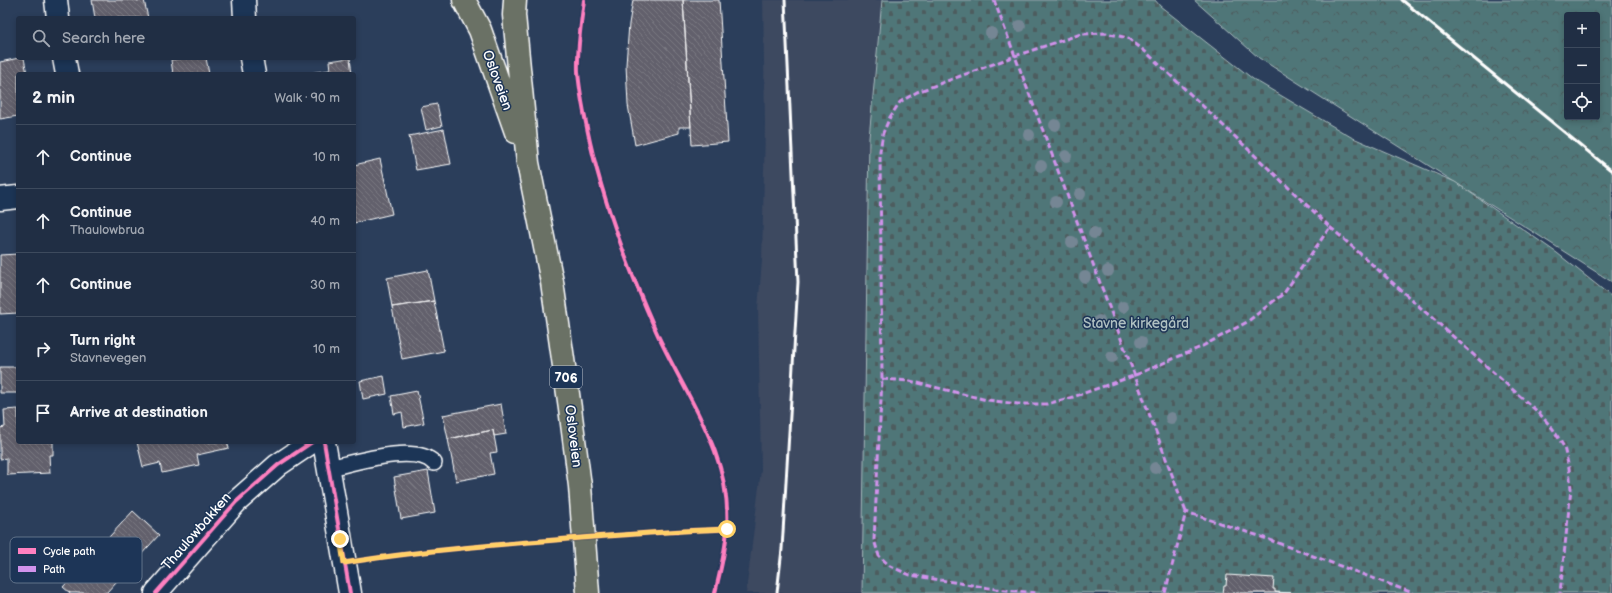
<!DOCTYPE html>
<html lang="en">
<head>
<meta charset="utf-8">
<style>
  :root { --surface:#202e44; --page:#2d3a4f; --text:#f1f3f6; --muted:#a2a8b2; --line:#3d4a5d }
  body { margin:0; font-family:"Balsamiq Sans",sans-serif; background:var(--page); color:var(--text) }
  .controls { position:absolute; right:12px; top:12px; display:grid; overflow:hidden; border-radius:4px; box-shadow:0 2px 6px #0003 }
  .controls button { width:36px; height:36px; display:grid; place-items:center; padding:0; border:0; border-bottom:1px solid var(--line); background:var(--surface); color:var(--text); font:20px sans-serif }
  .stop { position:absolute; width:12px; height:12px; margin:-9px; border:3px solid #ffd166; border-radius:50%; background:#fff }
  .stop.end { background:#ffd166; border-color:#fff; box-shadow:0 1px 4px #0008 }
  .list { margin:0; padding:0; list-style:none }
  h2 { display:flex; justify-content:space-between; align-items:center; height:52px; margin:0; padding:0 16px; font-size:17px }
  h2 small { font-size:13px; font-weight:400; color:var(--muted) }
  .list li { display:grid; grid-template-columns:26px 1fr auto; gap:12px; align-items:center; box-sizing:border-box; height:64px; padding:0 16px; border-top:1px solid var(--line) }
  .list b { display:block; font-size:15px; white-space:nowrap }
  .list p { margin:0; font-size:13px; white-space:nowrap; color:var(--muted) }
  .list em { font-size:13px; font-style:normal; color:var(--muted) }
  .icon { flex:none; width:22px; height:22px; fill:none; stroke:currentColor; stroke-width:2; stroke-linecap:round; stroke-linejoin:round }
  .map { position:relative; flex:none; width:1612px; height:593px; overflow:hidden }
  .search { position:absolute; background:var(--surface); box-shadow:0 2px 6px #0003; left:16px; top:16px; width:340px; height:44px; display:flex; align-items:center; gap:10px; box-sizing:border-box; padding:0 14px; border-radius:4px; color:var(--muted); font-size:15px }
  .panel { position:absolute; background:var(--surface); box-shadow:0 2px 6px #0003; left:16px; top:72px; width:340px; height:372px; border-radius:4px }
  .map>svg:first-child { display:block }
  .built { fill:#3c4860 }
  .forest { fill:url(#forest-crowns); stroke:#a8babc; fill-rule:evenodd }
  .cemetery { fill:url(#cemetery-stones); stroke:#a8babc }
  .building { fill:url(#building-back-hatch); stroke:#fff }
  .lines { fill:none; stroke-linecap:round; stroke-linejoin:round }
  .service-casing { stroke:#fff; stroke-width:18 }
  .minor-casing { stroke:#fff; stroke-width:25 }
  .tertiary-casing { stroke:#fff; stroke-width:25 }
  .trunk-casing { stroke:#fff; stroke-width:25 }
  .service { stroke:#1d3557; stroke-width:15 }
  .minor { stroke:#1d3557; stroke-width:22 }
  .tertiary { stroke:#1d3557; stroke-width:22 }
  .trunk { stroke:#6a7165; stroke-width:22 }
  .rail { stroke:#fff; stroke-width:3 }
  .quiet { stroke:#d193ec; stroke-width:3; stroke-dasharray:6 3; stroke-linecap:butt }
  .cycleway-casing { stroke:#1d3557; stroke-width:6 }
  .cycleway { stroke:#ff80c0; stroke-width:4 }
  .tree { fill:#748694 }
  .route { stroke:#ffd166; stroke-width:5 }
  .labels { text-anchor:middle; stroke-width:3; stroke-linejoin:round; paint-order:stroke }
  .shield { fill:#1d3557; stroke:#bbc2cd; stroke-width:1 }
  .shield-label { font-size:13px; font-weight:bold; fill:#fff }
  .street-label { font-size:14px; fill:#fff; stroke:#1d3557 }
  .park-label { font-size:14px; fill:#b0c1c2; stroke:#1d3557 }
  .key { fill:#1d3557; stroke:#617289; stroke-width:1 }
  .key-label { font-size:11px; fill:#fff }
</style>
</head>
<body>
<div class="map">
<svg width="1612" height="593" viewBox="0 0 1612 593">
  <defs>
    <pattern id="forest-crowns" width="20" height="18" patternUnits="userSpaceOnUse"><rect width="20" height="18" fill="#507678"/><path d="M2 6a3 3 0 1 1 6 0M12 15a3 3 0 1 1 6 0" fill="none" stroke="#4e5d5e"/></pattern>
    <pattern id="cemetery-stones" width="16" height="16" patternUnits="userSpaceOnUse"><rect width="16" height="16" fill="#507678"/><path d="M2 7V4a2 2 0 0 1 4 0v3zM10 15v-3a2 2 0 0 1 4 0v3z" fill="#4e5d5e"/></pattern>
    <pattern id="building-back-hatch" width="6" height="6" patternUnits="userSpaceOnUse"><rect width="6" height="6" fill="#62616c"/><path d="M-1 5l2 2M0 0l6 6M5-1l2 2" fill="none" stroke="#7a7982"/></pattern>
  </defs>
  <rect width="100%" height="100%" fill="#2b3e5b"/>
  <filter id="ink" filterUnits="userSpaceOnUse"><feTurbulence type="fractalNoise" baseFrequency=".025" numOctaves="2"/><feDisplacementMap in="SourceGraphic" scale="8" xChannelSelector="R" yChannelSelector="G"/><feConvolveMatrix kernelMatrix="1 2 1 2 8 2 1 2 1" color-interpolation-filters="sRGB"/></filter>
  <g filter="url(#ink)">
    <!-- built -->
    <path class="built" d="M 763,0 L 882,0 L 869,139 L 862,593 L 746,593 L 761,470 L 758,308 L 762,260 L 765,124 Z"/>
    <!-- forest -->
    <path class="forest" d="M 1194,0 L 1612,0 L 1612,282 L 1259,58 ZM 1567,15 L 1597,15 L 1597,117 L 1567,117 Z"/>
    <!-- cemetery -->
    <path class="cemetery" d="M 882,0 L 1155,0 L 1160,6 L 1253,79 L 1351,137 L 1455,182 L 1557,253 L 1612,297 L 1612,593 L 862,593 L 869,138 Z"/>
    <!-- building -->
    <path class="building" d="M 92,0 L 136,0 L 137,1 L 144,0 L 148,18 L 95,18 Z
      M 633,0 L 683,0 L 691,127 L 679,127 L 679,133 L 635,145 L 628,105 L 626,65 L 629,24 Z
      M 683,0 L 719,0 L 728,142 L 692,145 Z
      M 19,58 L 24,58 L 27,74 L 18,74 L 18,116 L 0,119 L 0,62 Z
      M 185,58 L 206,58 L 209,74 L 173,74 L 171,60 Z
      M 350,58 L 352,74 L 302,74 L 330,70 L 329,61 Z
      M 437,104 L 442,126 L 426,130 L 421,107 Z
      M 444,129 L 451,164 L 416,170 L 409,136 Z
      M 380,159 L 392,214 L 354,223 L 354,165 Z
      M 18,254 L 18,313 L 0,314 L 0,255 Z
      M 428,270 L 434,301 L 392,307 L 387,278 Z
      M 434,301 L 444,351 L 402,359 L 392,307 Z
      M 0,367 L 18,367 L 18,393 L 0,393 Z
      M 384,376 L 387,394 L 363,399 L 360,381 Z
      M 417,391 L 424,423 L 404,427 L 402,412 L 394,414 L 391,396 Z
      M 501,404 L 506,434 L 494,436 L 493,430 L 448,439 L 443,415 Z
      M 18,409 L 18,442 L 53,442 L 53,455 L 49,455 L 50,473 L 7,475 L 7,458 L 0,459 L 0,428 L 5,427 L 4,410 Z
      M 493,430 L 497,452 L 490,453 L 494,474 L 456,481 L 448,439 Z
      M 137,442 L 227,442 L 229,448 L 197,455 L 199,465 L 162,473 L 160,463 L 143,467 Z
      M 428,471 L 435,513 L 401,519 L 394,477 Z
      M 133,511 L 159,535 L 106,593 L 70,593 L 63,587 Z
      M 1227,575 L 1274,578 L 1273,589 L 1275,589 L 1275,592 L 1291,593 L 1223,593 L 1224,586 L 1226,586 Z"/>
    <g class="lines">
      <!-- service casing -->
      <g class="service-casing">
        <path id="service" d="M 329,468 C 353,463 415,443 434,463"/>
      </g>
      <!-- minor casing -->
      <g class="minor-casing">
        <path id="minor" d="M 56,0 L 58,18
          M 64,58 L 67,74
          M 0,199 L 18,197
          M 156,593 L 236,502 L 278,465 L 312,442"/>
      </g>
      <!-- tertiary casing -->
      <g class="tertiary-casing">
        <path id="tertiary" d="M 244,0 L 245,18
          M 251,58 L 254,74
          M 324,442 L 350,593"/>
      </g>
      <!-- trunk casing -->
      <g class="trunk-casing">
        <path id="trunk" d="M 464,0 L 480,30 L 516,132
          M 515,0 L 514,15 L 528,163 L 552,282 L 570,408 L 580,486 L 588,593"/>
      </g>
      <!-- service -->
      <use href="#service" class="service"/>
      <!-- minor -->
      <use href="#minor" class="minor"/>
      <!-- tertiary -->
      <use href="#tertiary" class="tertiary"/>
      <!-- trunk -->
      <use href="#trunk" class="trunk"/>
      <!-- rail -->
      <path class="rail" d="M 1402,0 L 1612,171
        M 777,593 L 782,549 L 798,282 L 785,0"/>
      <!-- quiet -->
      <path class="quiet" d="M 994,0 L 1186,512
        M 1330,227 L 1539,413 L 1553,429 L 1564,447 L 1569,468 L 1571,489 L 1560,593
        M 882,379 L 910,381 L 987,400 L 1018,404 L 1047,404 L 1073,397 L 1133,376 L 1201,347 L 1247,322 L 1284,293 L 1330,227 L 1147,53 L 1128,38 L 1106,33 L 1081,34 L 1015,56 L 917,92 L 900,102 L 890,117 L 883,133 L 880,151 L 882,379 L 874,540 L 879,556 L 890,566 L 910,575 L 996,589 L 1037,593
        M 1165,593 L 1186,512 L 1259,536 L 1413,593"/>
      <!-- cycleway casing -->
      <g class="cycleway-casing">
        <path id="cycleway" d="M 584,0 C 581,24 577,48 578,72 C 580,96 585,119 590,142 C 605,208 629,270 656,331 C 685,396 732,453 727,528 C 726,550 720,572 715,593
          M 324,442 L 350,593
          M 344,563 C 410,552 477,546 543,541 C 604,536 666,531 727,529
          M 156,593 L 236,502 L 278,465 L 312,442"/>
      </g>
      <!-- cycleway -->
      <use href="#cycleway" class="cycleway"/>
    </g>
    <!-- trees -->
    <g class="tree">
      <circle cx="1020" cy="26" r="6"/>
      <circle cx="991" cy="33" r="6"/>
      <circle cx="1055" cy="125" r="6"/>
      <circle cx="1029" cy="135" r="6"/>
      <circle cx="1066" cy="156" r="6"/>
      <circle cx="1041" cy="166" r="6"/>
      <circle cx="1080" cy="194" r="6"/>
      <circle cx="1056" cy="202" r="6"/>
      <circle cx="1094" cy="233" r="6"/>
      <circle cx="1072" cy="242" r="6"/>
      <circle cx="1108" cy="271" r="6"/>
      <circle cx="1085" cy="277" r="6"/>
      <circle cx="1123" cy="307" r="6"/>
      <circle cx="1099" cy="321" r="6"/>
      <circle cx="1141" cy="342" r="6"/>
      <circle cx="1112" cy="357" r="6"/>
      <circle cx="1171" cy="418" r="6"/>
      <circle cx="1155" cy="468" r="6"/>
    </g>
  </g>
  <g class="lines" filter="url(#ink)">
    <!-- route -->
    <path class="route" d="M 340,539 L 344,563 C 410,552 477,546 543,541 C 604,536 666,531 727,529"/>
  </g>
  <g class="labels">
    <!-- shield labels -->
    <rect class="shield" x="550" y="366" width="32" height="22" rx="3"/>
    <g class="shield-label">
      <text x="566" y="382">706</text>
    </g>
    <!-- street labels -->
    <g class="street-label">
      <text transform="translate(498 80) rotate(70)" y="5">Osloveien</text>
      <text transform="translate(574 436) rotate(83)" y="5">Osloveien</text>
      <text transform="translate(196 531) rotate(-49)" y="5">Thaulowbakken</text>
    </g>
    <!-- park labels -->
    <g class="park-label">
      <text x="1136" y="328">Stavne kirkegård</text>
    </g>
  </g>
  <!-- legend -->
  <rect x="10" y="537" width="132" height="46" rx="6" class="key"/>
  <rect x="18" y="548" width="18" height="6" fill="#ff80c0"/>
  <rect x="18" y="566" width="18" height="6" fill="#d193ec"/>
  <g class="key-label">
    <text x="43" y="555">Cycle path</text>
    <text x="43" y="573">Path</text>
  </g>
</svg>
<div class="controls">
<button>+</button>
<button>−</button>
<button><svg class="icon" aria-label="locate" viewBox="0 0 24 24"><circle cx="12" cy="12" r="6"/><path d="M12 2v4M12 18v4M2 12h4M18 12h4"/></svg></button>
</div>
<div class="stop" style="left:727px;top:529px"></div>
<div class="stop end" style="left:340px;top:539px"></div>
<div class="search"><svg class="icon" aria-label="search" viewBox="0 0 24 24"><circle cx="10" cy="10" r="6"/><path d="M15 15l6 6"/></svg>Search here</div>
<section class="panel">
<h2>2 min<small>Walk · 90 m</small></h2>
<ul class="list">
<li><svg class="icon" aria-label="ahead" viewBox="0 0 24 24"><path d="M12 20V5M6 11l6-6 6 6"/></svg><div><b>Continue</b></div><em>10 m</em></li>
<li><svg class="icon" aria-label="ahead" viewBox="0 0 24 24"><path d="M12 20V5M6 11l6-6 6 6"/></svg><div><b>Continue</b><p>Thaulowbrua</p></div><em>40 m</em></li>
<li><svg class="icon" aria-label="ahead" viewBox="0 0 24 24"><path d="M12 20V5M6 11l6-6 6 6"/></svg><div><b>Continue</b></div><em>30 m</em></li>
<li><svg class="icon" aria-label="right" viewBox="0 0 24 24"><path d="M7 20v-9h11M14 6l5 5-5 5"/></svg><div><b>Turn right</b><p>Stavnevegen</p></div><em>10 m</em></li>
<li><svg class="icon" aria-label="arrive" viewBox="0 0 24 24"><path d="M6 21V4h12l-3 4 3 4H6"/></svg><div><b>Arrive at destination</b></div></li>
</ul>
</section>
</div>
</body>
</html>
